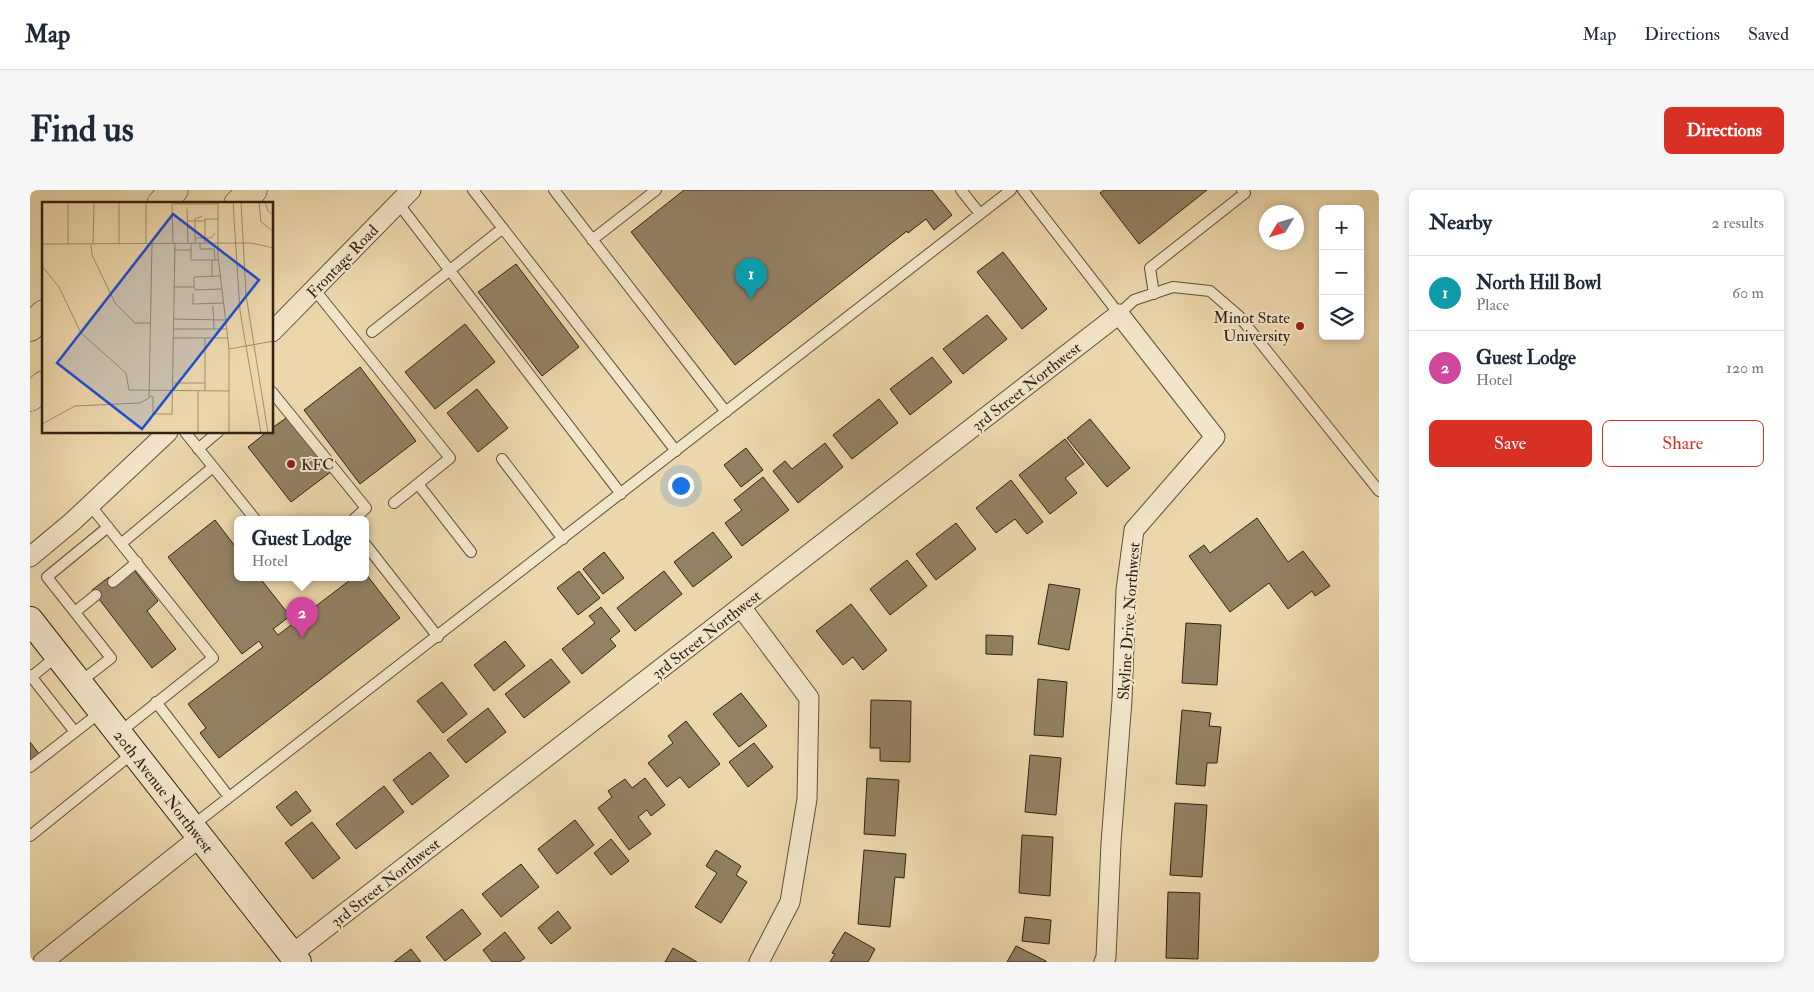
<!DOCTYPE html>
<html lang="en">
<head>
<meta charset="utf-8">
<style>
  :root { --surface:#fff; --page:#f6f6f7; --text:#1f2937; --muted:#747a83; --line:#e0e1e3; --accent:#d93025 }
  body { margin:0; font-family:"IM FELL Double Pica",serif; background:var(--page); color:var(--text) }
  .controls { position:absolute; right:15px; top:15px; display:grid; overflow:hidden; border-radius:8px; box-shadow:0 2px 8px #0003 }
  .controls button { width:45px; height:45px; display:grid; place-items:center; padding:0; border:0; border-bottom:1px solid var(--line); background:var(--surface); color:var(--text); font:25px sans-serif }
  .compass { position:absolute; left:1229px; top:15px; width:45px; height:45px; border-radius:50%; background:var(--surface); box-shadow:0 2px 8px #0003; rotate:232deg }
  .you { position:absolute; left:650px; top:295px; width:18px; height:18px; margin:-12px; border:4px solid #fff; border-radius:50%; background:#1a73e8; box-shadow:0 0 0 8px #1a73e833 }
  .badge { display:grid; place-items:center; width:32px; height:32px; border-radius:50%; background:var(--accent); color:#fff; font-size:16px; font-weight:700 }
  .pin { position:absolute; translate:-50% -41px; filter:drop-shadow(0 1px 2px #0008) }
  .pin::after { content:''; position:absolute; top:26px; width:18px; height:15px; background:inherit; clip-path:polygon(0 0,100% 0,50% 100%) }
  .popup { position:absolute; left:204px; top:326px; width:135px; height:65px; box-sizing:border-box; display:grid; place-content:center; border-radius:8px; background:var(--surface); filter:drop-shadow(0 1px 4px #0005); font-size:16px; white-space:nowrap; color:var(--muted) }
  .popup b { font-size:19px; color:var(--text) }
  .popup::after { content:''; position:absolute; left:50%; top:100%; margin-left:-10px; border:10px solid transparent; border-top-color:var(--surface) }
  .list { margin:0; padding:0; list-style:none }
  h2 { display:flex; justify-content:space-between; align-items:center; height:65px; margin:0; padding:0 20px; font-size:21px }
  h2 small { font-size:16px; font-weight:400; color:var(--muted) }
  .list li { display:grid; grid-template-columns:32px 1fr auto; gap:15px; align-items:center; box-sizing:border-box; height:75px; padding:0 20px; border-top:1px solid var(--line) }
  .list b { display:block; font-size:19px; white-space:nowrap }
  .list p { margin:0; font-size:16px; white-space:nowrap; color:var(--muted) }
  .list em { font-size:16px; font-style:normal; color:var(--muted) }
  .actions { display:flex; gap:10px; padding:15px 20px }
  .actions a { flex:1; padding:11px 0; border:1px solid var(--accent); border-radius:8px; text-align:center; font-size:18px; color:var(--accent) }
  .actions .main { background:var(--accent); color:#fff }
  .icon { flex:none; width:28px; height:28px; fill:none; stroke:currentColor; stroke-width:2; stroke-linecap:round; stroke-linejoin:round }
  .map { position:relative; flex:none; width:1349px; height:772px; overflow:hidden; border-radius:8px }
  header { display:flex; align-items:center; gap:30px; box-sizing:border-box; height:70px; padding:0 25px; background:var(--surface); border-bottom:1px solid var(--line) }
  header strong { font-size:24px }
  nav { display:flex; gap:28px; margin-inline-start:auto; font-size:18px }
  .intro { display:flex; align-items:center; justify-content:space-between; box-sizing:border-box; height:120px; padding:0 30px }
  h1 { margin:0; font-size:35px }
  .button { padding:12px 22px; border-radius:8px; background:var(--accent); color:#fff; font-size:18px; font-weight:700 }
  main { display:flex; gap:30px; padding:0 30px }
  aside { flex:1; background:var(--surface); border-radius:8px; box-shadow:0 2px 8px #0003 }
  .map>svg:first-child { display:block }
  .building { fill:#928163; stroke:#312314 }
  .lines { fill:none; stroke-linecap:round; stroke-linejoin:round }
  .lane-casing { stroke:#60503a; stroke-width:12 }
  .street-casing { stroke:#60503a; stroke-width:21 }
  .secondary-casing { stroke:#312314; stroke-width:28 }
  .primary-casing { stroke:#312314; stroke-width:29 }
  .lane { stroke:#f3e5c9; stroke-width:10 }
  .street { stroke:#f3e5c9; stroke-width:19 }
  .secondary { stroke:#f3e5c9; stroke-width:26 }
  .primary { stroke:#ecd7ac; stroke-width:28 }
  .poi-dot { fill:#8f2418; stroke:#f3e5c9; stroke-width:2 }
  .labels { text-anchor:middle; stroke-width:4; stroke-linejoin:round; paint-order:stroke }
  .street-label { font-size:16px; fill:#312314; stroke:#f3e5c9 }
  .poi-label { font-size:16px; fill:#312314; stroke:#f3e5c9; text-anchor:end }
  .inset-road { fill:none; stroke:#a18f6f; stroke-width:1 }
  .view { fill:#1d4ed8; fill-opacity:0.15; stroke:#1d4ed8; stroke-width:2.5 }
  .inset-edge { fill:none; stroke:#312314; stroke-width:2.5 }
</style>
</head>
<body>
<header>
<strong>Map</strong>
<nav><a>Map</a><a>Directions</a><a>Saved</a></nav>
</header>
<div class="intro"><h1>Find us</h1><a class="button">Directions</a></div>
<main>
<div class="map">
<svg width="1349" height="772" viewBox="0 0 1349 772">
  <rect width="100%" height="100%" fill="#ecd7ac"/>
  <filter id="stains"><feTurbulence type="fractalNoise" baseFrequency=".004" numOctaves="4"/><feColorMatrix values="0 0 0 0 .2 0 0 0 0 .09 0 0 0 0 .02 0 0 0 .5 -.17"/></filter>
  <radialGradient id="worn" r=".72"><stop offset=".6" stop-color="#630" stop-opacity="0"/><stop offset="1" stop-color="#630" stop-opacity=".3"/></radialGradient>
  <!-- building -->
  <path class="building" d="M 654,0 L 902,0 L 922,25 L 904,40 L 896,29 L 878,43 L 877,41 L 705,175 L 601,42 Z
    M 1074,0 L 1177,0 L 1109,54 L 1070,3 Z
    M 973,62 L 1017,119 L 992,139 L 947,82 Z
    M 486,74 L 549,157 L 512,186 L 448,102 Z
    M 957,125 L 977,149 L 933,184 L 913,159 Z
    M 435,134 L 465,172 L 405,219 L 375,182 Z
    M 902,167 L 922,192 L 880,225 L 860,199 Z
    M 330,177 L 386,251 L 330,294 L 274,220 Z
    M 447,199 L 478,238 L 448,262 L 417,223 Z
    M 849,209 L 868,233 L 822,269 L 803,245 Z
    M 259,226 L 302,281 L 261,312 L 218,257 L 237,242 L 242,242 L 242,238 Z
    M 1060,229 L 1100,278 L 1077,297 L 1037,248 Z
    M 1035,249 L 1054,274 L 1035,288 L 1047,303 L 1020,324 L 989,285 Z
    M 795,253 L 813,277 L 768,313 L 743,281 L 755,271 L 762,279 Z
    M 716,258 L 733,280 L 711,297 L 694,275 Z
    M 733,287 L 759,320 L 712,356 L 695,333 L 712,320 L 704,310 Z
    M 981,290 L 1013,332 L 997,344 L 985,329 L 966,343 L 946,318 Z
    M 1227,328 L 1258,372 L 1273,361 L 1300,396 L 1285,406 L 1282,401 L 1258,419 L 1239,393 L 1200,422 L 1159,366 L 1174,355 L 1180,363 Z
    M 185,330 L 208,360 L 208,387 L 229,387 L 260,426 L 243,439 L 248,445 L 324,387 L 336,387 L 336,384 L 370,428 L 189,568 L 170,543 L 176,538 L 158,514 L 233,457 L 229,451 L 212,464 L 138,367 Z
    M 926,333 L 946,359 L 906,390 L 886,364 Z
    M 683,342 L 702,367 L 663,397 L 644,372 Z
    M 574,362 L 594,388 L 573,404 L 553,379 Z
    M 877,370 L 897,396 L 860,425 L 840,399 Z
    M 104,380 L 128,411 L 117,421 L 146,459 L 122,478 L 62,400 L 79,387 L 85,395 Z
    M 549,381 L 570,408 L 548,425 L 527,398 Z
    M 634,381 L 652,404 L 605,441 L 587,418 Z
    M 1019,394 L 1050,399 L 1039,460 L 1008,454 Z
    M 821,414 L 857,460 L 833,480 L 823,467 L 813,475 L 786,441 Z
    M 571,417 L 590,441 L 580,449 L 586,456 L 552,484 L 532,459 L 565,433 L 559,426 Z
    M 1156,433 L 1191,435 L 1187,495 L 1152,493 Z
    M 956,445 L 983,446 L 982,465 L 956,464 Z
    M 475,451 L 495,476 L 464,501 L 444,475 Z
    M 521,469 L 540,492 L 494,528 L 475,504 Z
    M 1008,489 L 1037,492 L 1033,547 L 1004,545 Z
    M 412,492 L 437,524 L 413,543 L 387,511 Z
    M 711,503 L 737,536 L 709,557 L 683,524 Z
    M 841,510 L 881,511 L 880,572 L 850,571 L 850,558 L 840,558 Z
    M 458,518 L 476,542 L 436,573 L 417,550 Z
    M 1152,520 L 1181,523 L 1179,536 L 1191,537 L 1187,573 L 1177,573 L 1175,596 L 1146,594 Z
    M 656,531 L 690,574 L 659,598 L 650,587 L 637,597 L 618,573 L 643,553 L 638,546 Z
    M 0,552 L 10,565 L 0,573 Z
    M 724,553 L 743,577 L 718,597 L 699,572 Z
    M 400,562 L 419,586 L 382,615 L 363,590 Z
    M 1000,565 L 1031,568 L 1026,625 L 995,622 Z
    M 615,588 L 635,615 L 621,626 L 617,620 L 608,627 L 621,644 L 599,660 L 568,618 L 582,607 L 578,601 L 595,589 L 602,598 Z
    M 837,588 L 869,590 L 865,646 L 834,644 Z
    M 354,596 L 374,622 L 326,659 L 306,634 Z
    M 266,601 L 281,621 L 261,636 L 246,617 Z
    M 1145,613 L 1177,615 L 1172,687 L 1140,685 Z
    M 545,630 L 564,655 L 527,684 L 508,659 Z
    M 282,632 L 310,668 L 283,689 L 255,653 Z
    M 992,645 L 1023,647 L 1020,706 L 989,703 Z
    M 581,649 L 599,671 L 581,685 L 564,663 Z
    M 686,660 L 711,676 L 706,685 L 717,692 L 691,733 L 665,717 L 687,683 L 676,676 Z
    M 834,660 L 876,664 L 874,688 L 865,687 L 860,737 L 828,734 Z
    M 491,674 L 509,697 L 471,727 L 452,704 Z
    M 1138,702 L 1170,703 L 1168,769 L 1136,768 Z
    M 432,719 L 451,744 L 415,771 L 396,747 Z
    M 528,721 L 541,738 L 521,754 L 508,738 Z
    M 995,727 L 1021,730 L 1019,754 L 992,751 Z
    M 475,742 L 495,768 L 489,772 L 462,772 L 453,760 Z
    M 815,742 L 845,759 L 838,772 L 800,772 L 805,764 L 802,763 Z
    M 986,756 L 1016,771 L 1016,772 L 977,772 Z
    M 643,758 L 667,772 L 635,772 Z
    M 381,759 L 391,772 L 364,772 Z"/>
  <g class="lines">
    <!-- lane casing -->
    <g class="lane-casing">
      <path id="lane" d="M 443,0 L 646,261
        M 524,0 L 696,222
        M 931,0 L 950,24
        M 993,0 L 1089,124 L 1104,110 L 1143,97 L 1180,101 L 1209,126 L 1349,301
        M 368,13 L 591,304
        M 562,50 L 626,0
        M 284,99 L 420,268 L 364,313
        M 1124,104 L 1120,78 L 1215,3 L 1212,0
        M 342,142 L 473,38
        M 242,202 L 336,318 L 324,329
        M 155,242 L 225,329
        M 168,259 L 188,242
        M 472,269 L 533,349
        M 388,294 L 441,362
        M 60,315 L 183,468 L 90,542
        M 92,353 L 183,277
        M 336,355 L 408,447
        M 83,392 L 107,372
        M 45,422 L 66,405
        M 0,485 L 45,542
        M 0,488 L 27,466
        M 50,492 L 81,468 L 17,387 L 78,337
        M 126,512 L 199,607
        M 0,577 L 72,521
        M 162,636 L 981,0
        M 0,646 L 103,563"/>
    </g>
    <!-- street casing -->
    <g class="street-casing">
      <path id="street" d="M 242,142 L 381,0
        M 0,367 L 42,332 L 138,242
        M 711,417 L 779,508 L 777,609 L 760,712 L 729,772
        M 262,764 L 1089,124 L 1185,247 L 1104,340 L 1096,400 L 1092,510 L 1081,653 L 1076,767 L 1074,772
        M 13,772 L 170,647"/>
    </g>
    <!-- secondary casing -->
    <g class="secondary-casing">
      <path id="secondary" d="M 0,430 L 268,772"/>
    </g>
    <!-- primary casing -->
    <g class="primary-casing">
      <path id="primary" d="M 131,14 L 144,0
        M 208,14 L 223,0
        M 0,137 L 14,124
        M 0,207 L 14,195"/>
    </g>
    <!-- lane -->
    <use href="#lane" class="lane"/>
    <!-- street -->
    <use href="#street" class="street"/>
    <!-- secondary -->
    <use href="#secondary" class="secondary"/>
    <!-- primary -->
    <use href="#primary" class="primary"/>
  </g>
  <!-- markers -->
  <g class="poi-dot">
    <circle cx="1270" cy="136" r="5"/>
    <circle cx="261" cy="274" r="5"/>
  </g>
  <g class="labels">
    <!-- street labels -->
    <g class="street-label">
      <text transform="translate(312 71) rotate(-46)" y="6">Frontage Road</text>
      <text transform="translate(996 196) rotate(-38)" y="6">3rd Street Northwest</text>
      <text transform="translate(1098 431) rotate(-86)" y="6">Skyline Drive Northwest</text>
      <text transform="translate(676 444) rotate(-38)" y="6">3rd Street Northwest</text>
      <text transform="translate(134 601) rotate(52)" y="6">20th Avenue Northwest</text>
      <text transform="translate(355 692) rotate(-38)" y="6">3rd Street Northwest</text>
    </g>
    <!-- poi labels -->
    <g class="poi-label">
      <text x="1260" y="133">Minot State<tspan x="1260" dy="18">University</tspan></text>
      <text x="271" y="280" text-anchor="start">KFC</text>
    </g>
  </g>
  <!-- overview -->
  <g transform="translate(12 12)">
    <rect width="231" height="231" fill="#ecd7ac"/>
    <path class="inset-road" d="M 77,0 L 77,41M 176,0 L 176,54 L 187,147 L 187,231M 191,0 L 198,109 L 219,231M 199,0 L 204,93 L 226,231M 217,0 L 219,20 L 232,30M 223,0 L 226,9 L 232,13M 130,2 L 176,2M 130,2 L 131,41M 145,7 L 146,41M 145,19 L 163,19M 153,36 L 169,36 L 173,31M 51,41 L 52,0M 104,41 L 104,0M 149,41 L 149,58 L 177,58M 153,41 L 153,17 L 160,14M 158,41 L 158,47 L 172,47 L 173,58M 163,41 L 163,17 L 176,17M 0,42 L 209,41 L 232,46M 0,42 L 0,0M 26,42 L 26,0M 49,42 L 50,53 L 73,101 L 93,121 L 109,121M 132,48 L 149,48M 170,58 L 170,75M 0,64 L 17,85 L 39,131 L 84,171 L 87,188 L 187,189M 132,85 L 152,85 L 152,75 L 178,74M 152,85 L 153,88 L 179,87M 151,91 L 151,102 L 181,101M 171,104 L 172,127M 132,117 L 183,118M 132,127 L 185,127M 132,136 L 186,136M 187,147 L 232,139M 132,181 L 163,181M 163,188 L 163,136M 108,194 L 111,195 L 111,212 L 130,212 L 133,41M 0,222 L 33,204 L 98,201 L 107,196 L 110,41M 156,231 L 156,188"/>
    <path class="view" d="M 131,12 L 217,78 L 100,227 L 15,161 Z"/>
    <rect width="231" height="231" class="inset-edge"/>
  </g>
  <rect width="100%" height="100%" filter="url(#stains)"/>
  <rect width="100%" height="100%" fill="url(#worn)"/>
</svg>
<div class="controls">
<button>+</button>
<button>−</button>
<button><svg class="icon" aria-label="layers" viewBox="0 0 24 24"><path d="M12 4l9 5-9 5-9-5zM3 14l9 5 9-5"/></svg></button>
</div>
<svg class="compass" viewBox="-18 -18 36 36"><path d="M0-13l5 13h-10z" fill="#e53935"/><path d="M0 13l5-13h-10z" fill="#747a83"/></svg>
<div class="you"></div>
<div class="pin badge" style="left:721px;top:109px;background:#0f9aa8">1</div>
<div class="pin badge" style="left:272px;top:448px;background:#d1479c">2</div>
<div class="popup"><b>Guest Lodge</b>Hotel</div>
</div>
<aside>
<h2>Nearby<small>2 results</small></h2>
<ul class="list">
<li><span class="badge" style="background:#0f9aa8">1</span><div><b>North Hill Bowl</b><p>Place</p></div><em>60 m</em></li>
<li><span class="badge" style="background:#d1479c">2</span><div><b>Guest Lodge</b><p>Hotel</p></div><em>120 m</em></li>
</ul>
<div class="actions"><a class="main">Save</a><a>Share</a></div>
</aside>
</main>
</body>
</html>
